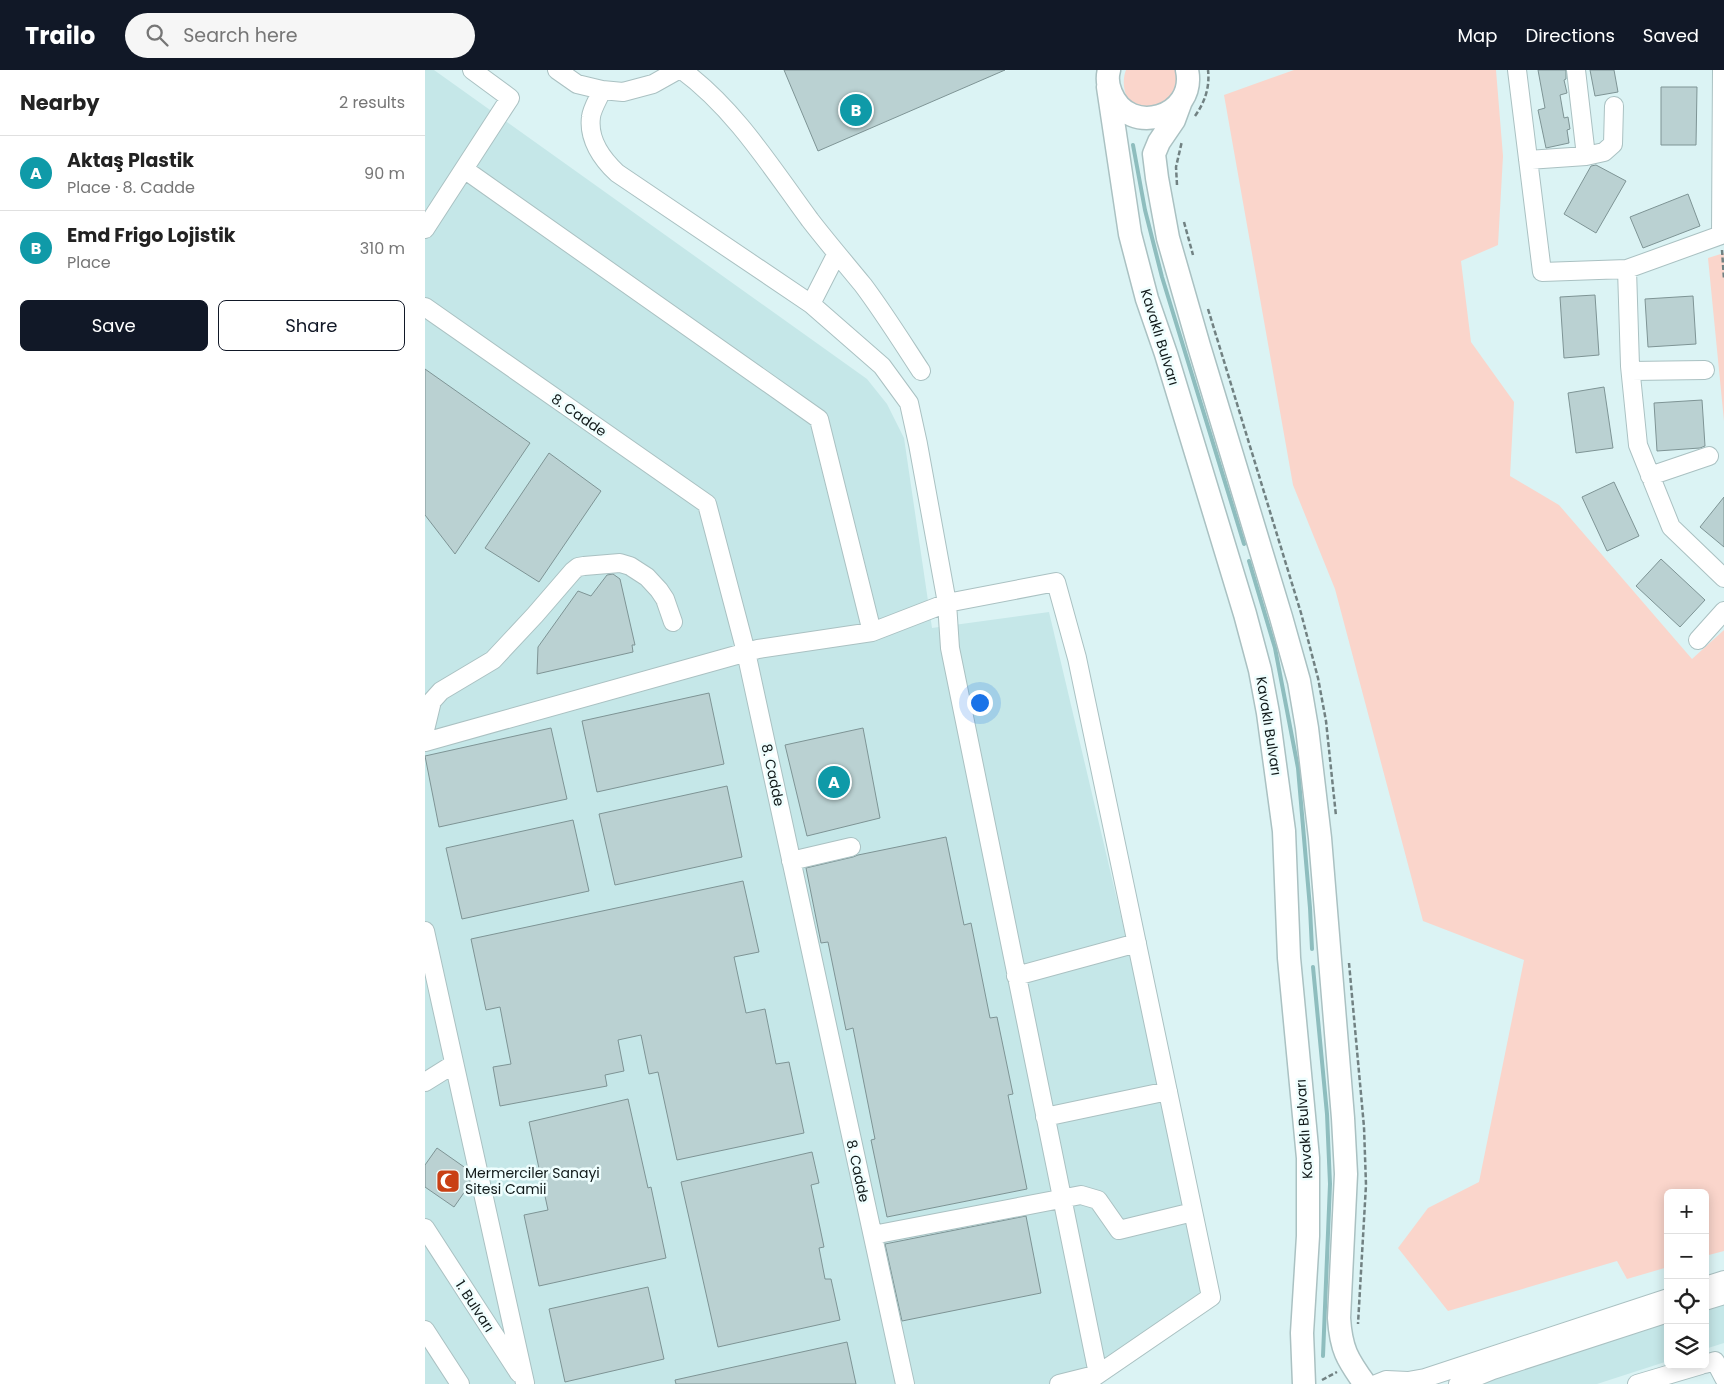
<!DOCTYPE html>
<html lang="en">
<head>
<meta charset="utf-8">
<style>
  :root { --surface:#fff; --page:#f6f6f6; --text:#222; --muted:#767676; --line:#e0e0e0; --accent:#111827 }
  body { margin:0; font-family:Poppins,sans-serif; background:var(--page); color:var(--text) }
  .controls { position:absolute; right:15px; bottom:15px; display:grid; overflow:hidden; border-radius:8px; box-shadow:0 2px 12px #0003 }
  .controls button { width:45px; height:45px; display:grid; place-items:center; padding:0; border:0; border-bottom:1px solid var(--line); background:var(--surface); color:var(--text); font:25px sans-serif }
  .you { position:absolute; left:554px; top:632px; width:18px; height:18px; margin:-12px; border:4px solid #fff; border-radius:50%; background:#1a73e8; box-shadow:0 0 0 8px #1a73e833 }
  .badge { display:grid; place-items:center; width:32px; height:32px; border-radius:50%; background:var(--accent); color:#fff; font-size:16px; font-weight:700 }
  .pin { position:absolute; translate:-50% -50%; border:2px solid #fff; box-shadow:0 1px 5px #0006 }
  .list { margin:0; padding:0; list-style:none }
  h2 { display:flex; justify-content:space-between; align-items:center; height:65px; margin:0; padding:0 20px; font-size:21px }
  h2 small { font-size:16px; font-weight:400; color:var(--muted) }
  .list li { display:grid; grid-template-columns:32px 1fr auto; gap:15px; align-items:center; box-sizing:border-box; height:75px; padding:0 20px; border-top:1px solid var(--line) }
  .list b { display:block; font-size:19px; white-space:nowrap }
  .list p { margin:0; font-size:16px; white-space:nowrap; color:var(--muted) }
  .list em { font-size:16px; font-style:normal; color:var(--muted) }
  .actions { display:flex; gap:10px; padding:15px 20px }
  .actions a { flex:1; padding:11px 0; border:1px solid var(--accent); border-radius:8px; text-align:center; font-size:18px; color:var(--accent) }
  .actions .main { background:var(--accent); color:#fff }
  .icon { flex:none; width:28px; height:28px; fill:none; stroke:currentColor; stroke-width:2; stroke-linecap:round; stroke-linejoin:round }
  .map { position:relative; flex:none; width:1299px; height:1314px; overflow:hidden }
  header { display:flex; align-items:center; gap:30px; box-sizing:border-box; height:70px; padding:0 25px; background:var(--accent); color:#fff }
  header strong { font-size:24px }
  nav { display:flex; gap:28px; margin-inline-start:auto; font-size:18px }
  .search { width:350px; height:45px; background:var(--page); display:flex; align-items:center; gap:12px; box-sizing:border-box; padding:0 18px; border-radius:28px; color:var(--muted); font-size:19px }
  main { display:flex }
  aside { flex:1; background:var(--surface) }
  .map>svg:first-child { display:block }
  .built { fill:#c5e7e8 }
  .green { fill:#fad5cb }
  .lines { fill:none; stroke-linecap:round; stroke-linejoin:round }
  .stream { stroke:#8ebdbe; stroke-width:4 }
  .building { fill:#bad1d2; stroke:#7e9495 }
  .minor-casing { stroke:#aac1c2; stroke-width:20 }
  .major-casing { stroke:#aac1c2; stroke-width:25 }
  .path { stroke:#718182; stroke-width:2.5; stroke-dasharray:5 2.5; stroke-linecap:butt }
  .minor { stroke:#fff; stroke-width:18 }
  .major { stroke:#fff; stroke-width:22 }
  .labels { text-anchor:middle; stroke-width:5; stroke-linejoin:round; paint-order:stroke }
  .street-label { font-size:14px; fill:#101919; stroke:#effefe }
  .poi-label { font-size:14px; fill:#101919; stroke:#effefe; text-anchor:start }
</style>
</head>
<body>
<header>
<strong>Trailo</strong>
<div class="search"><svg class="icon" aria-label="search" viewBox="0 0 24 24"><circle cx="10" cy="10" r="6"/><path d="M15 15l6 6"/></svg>Search here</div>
<nav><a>Map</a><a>Directions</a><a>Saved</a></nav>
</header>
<main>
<aside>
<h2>Nearby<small>2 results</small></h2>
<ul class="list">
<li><span class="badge" style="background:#0f9aa8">A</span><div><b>Aktaş Plastik</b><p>Place · 8. Cadde</p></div><em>90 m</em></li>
<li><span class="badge" style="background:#0f9aa8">B</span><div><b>Emd Frigo Lojistik</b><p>Place</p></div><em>310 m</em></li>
</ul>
<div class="actions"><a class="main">Save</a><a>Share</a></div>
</aside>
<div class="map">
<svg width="1299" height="1314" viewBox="0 0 1299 1314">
  <rect width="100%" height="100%" fill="#dbf3f4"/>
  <!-- built -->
  <path class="built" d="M 0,0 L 9,0 L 442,309 L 462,334 L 479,368 L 507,558 L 624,542 L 786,1227 L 656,1314 L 0,1314 Z
    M 1299,1232 L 1299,1273 L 1280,1279 L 1280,1238 Z
    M 1243,1250 L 1243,1291 L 1172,1314 L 1044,1314 Z"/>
  <!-- green -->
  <path class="green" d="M 701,0 L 752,0 L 755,12 L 742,36 C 735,36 722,40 714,38 C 699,33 696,12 701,0 Z
    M 869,0 L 1071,0 L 1078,86 L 1073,175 L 1036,191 L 1046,272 L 1089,332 L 1085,406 L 1134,435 L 1267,589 L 1299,560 L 1299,1181 L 1280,1186 L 1280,1123 L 1243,1123 L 1243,1197 L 1202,1209 L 1192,1191 L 1023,1241 L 973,1178 L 1003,1138 L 1054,1112 L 1099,890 L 998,851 L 910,519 L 868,415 L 799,25 Z
    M 1299,183 L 1299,351 L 1283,188 Z"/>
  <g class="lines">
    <!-- stream -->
    <path class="stream" d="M 708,75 L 720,140 L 737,207 L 819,474
      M 824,491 L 850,578 L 873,698 L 885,838 L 887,879
      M 888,897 L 902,1044 L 905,1114 L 898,1286"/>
  </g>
  <!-- building -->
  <path class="building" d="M 359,0 L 580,0 L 393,81 Z
    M 1113,0 L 1141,0 L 1141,9 L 1139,10 L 1142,23 L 1135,25 L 1139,48 L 1143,47 L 1145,59 L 1142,60 L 1144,73 L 1121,78 L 1113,40 L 1120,38 Z
    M 1165,0 L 1189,0 L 1193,22 L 1170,26 Z
    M 1236,17 L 1272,17 L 1271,75 L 1236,75 Z
    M 1171,95 L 1201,111 L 1171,163 L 1139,144 L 1166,96 Z
    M 1263,124 L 1275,156 L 1218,178 L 1205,147 Z
    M 1170,225 L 1174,285 L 1139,288 L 1135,227 Z
    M 1268,226 L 1271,274 L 1223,277 L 1220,229 Z
    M 0,299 L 105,373 L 30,484 L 0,445 Z
    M 1179,317 L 1188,378 L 1151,383 L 1143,323 Z
    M 1277,330 L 1280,376 L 1275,378 L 1232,381 L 1229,333 Z
    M 124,383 L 176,421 L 114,512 L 60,478 Z
    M 1189,412 L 1214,466 L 1182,481 L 1157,427 Z
    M 1299,427 L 1299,477 L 1275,457 Z
    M 1236,489 L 1280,530 L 1255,557 L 1211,516 Z
    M 188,504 L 195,509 L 210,575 L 207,575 L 208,582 L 112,604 L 113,577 L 153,521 L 166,526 L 182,505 Z
    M 284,623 L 299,694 L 172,722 L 157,651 Z
    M 126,658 L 142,729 L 14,757 L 0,686 Z
    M 438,658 L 455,748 L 382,766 L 360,675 Z
    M 302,716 L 317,787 L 190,815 L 174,744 Z
    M 148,750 L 164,821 L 37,849 L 21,778 Z
    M 521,767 L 539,855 L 546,853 L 565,948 L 572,947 L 588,1024 L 583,1025 L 602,1119 L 462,1147 L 446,1070 L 450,1069 L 428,958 L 421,960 L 403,872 L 396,873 L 381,798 L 428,787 L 433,785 Z
    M 318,811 L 334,882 L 309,887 L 321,943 L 340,939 L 351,994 L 364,992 L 379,1063 L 252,1090 L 233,1002 L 224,1004 L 216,965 L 193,970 L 199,1001 L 180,1005 L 182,1016 L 75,1036 L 68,997 L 86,994 L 75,937 L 61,940 L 46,869 Z
    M 203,1029 L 223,1118 L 226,1117 L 241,1188 L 114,1216 L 99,1145 L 123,1140 L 104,1052 Z
    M 12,1078 L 42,1099 L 45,1114 L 29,1137 L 0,1117 L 0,1095 Z
    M 387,1082 L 394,1113 L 386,1115 L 399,1177 L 394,1178 L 400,1209 L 406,1209 L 415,1250 L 293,1277 L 256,1112 Z
    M 601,1146 L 616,1223 L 477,1251 L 460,1174 Z
    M 223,1217 L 239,1289 L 140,1312 L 124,1239 Z
    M 422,1272 L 431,1314 L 251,1314 L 250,1310 Z"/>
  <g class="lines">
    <!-- minor casing -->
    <g class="minor-casing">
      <path id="minor" d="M 132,0 L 152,14 L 177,20 L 198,22 L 228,14 L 253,0
        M 257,0 C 310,39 346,97 385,150 C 402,172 420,193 438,215 C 459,243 477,272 496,301
        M 1092,0 L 1117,202 L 1202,199 L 1299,164
        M 1151,0 L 1161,86
        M 177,20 C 174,28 167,38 166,47 C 163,69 177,89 192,103 L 386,234 L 457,296 L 484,333 L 493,374 L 522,533 L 631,512 L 652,588 L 786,1227 L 659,1314
        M 1103,90 L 1161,86 L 1179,82 L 1188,74 L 1189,36
        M 39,99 L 394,349 L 447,562
        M 0,159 L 85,28 L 47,0
        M 1296,164 L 1297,0
        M 1202,199 L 1205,296 L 1213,375 L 1246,457 L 1299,508
        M 386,234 L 411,185
        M 0,237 L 282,434 L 321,582 L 480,1314
        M 1206,301 L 1280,300
        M 1225,406 L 1284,386
        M 1273,570 L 1299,541
        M 0,660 L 7,631 L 16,621 L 68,590 L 110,545 L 148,501 L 153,497 L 159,496 L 195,493 L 205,496 L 222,507 L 234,520 L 240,529 L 248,552
        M 0,672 L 333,579 L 447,562 L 522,533 L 525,578 L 673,1304
        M 366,791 L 426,777
        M 0,861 L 100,1313
        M 591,906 L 712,873
        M 0,1012 L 29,994
        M 620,1047 L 743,1021
        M 0,1158 L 94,1303
        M 448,1165 L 656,1125 L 673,1130 L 694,1160 L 768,1142
        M 1280,1216 L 1299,1210
        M 1280,1231 L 1299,1225
        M 0,1260 L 35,1314
        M 1280,1294 L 1290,1291 L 1299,1308
        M 634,1314 L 670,1305
        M 951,1314 L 961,1310 L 983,1311 L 1000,1308 L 1243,1228
        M 1033,1314 L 1068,1300 L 1243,1243
        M 1212,1314 L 1276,1295"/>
    </g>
    <!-- major casing -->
    <g class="major-casing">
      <path id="major" d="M 684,0 C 682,7 683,16 686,23 C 704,68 772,47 762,0
        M 683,17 L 705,164 L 722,229 L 741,284 L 820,544 L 835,600 L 843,643 L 859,761 L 864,888 L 883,1088 L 883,1166 L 877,1263 L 879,1314
        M 756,31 L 749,50 L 734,72 L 729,84 L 732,108 L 743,168 L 774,276 L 856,547 L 874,611 L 882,658 L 895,768 L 918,1048 L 921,1104 L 914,1248 C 916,1279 922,1289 940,1314"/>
    </g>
    <!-- path -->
    <path class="path" d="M 770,46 C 780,32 785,17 783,0
      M 752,115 L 751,97 L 757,71
      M 759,152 L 768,185
      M 1297,180 L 1299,209
      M 783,239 L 876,543 L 893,608 L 901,651 L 911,746
      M 924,893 L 939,1057 L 941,1115 L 933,1254
      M 897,1310 L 912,1302"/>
    <!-- minor -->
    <use href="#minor" class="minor"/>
    <!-- major -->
    <use href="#major" class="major"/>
  </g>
  <!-- icons -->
  <defs>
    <g id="mosque-square" transform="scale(1.25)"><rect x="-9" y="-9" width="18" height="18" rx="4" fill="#c94015" stroke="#effefe"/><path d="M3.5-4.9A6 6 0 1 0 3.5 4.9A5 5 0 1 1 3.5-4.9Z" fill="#fff"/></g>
  </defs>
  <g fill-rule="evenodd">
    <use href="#mosque-square" x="23" y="1111"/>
  </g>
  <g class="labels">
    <!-- street labels -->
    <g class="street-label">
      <text transform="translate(735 267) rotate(73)" y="5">Kavaklı Bulvarı</text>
      <text transform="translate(154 345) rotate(35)" y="5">8. Cadde</text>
      <text transform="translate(844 656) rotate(81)" y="5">Kavaklı Bulvarı</text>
      <text transform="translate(348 705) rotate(78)" y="5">8. Cadde</text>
      <text transform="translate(879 1059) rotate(-94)" y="5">Kavaklı Bulvarı</text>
      <text transform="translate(433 1101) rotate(78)" y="5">8. Cadde</text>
      <text transform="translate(50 1236) rotate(57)" y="5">1. Bulvarı</text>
    </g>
    <!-- poi labels -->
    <g class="poi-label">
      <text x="40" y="1108">Mermerciler Sanayi<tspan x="40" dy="16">Sitesi Camii</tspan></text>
    </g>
  </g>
</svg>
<div class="controls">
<button>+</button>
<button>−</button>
<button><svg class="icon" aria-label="locate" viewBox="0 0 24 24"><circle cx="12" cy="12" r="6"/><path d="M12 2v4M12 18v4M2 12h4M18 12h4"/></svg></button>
<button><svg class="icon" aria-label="layers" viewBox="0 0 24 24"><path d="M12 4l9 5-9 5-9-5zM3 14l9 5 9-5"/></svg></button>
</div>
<div class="you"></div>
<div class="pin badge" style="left:409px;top:712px;background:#0f9aa8">A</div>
<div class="pin badge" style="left:431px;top:40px;background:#0f9aa8">B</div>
</div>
</main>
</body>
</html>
